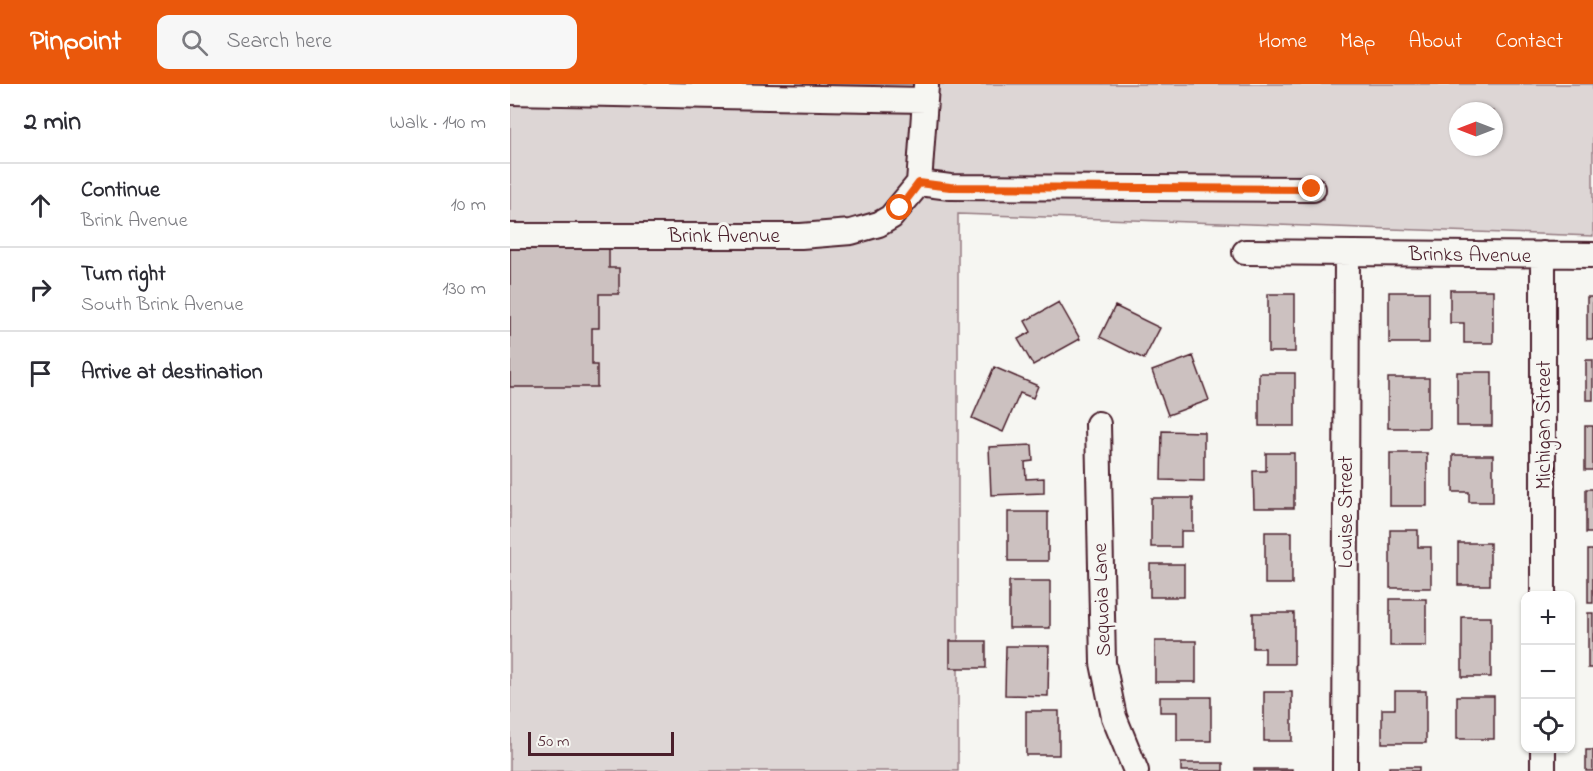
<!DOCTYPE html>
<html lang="en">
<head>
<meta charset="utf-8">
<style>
  :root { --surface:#fff; --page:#f7f7f7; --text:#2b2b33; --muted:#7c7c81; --line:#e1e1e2; --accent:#ea580c }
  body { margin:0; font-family:"Indie Flower",sans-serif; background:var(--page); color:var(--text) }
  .controls { position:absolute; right:18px; bottom:18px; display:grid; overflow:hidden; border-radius:12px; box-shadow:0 2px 4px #0004 }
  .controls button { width:54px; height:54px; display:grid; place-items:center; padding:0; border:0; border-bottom:2px solid var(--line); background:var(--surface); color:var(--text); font:30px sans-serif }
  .compass { position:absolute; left:939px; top:18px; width:54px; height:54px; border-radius:50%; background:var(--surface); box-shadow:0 2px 4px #0004; rotate:270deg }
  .scale { position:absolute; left:18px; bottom:15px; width:146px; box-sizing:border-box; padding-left:6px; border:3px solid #4a1f2b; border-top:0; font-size:16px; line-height:21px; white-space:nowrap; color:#4a1f2b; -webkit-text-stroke:4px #f6f6f2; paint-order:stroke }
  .stop { position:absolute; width:18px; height:18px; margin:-14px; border:4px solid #ea580c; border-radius:50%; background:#fff }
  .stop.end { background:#ea580c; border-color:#fff; box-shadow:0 2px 6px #0008 }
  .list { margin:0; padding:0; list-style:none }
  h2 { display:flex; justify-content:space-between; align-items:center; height:78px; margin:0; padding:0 24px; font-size:26px }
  h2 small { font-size:20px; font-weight:400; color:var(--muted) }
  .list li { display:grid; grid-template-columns:39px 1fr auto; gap:18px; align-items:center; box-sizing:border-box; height:84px; padding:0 24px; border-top:2px solid var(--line) }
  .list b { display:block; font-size:22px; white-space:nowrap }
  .list p { margin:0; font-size:20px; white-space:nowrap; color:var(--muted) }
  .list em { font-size:20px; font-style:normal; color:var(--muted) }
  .icon { flex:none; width:33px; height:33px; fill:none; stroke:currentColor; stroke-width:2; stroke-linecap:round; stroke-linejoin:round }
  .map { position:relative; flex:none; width:1083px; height:687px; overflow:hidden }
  header { display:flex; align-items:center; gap:36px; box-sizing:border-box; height:84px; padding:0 30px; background:var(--accent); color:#fff }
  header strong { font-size:28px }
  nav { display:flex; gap:33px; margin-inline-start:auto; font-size:21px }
  .search { width:420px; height:54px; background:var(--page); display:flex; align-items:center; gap:15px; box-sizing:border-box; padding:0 21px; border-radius:12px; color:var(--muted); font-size:22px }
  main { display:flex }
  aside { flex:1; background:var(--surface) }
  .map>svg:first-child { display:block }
  .green { fill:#ddd6d5; stroke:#947a80; stroke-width:1.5; fill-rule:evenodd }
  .building { fill:#ccc1c0; stroke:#4a1f2b; stroke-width:1.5 }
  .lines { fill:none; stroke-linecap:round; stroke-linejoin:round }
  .minor-casing { stroke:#4a1f2b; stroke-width:28 }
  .minor { stroke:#f6f6f2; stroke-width:24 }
  .route { stroke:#ea580c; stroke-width:8 }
  .labels { text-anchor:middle; stroke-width:6; stroke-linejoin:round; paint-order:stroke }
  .street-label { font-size:21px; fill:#4a1f2b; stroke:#f6f6f2 }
</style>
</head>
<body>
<header>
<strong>Pinpoint</strong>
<div class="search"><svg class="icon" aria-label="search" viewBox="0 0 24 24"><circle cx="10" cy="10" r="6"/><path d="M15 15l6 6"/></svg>Search here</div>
<nav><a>Home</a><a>Map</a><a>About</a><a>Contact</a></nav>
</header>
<main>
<aside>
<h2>2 min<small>Walk · 140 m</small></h2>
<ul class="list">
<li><svg class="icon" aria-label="ahead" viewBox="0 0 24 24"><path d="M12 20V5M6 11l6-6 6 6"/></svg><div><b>Continue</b><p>Brink Avenue</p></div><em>10 m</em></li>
<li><svg class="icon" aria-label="right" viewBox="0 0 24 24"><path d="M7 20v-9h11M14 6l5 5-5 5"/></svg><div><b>Turn right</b><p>South Brink Avenue</p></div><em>130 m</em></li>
<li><svg class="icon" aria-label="arrive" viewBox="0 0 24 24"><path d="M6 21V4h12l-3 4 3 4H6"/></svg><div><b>Arrive at destination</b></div></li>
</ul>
</aside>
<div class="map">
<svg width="1083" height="687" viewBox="0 0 1083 687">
  <rect width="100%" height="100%" fill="#f6f6f2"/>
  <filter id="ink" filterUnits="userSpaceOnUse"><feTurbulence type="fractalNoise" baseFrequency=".0167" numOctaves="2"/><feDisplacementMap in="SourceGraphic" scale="12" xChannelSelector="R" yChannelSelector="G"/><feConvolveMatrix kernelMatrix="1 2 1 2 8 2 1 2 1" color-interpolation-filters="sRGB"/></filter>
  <g filter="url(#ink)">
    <!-- green -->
    <path class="green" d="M 0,0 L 1083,0 L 1083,152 L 448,130 L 448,687 L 0,687 L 0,162 L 387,141 L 415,110 L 440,113 L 814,115 L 813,95 L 441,93 L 398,95 L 374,125 L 351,135 L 315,141 L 0,142 ZM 948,27 L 984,27 L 984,63 L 948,63 Z"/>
    <!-- building -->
    <path class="building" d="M 0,162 L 99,162 L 99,184 L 109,184 L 109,210 L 89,210 L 89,244 L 82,244 L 82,281 L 87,281 L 87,303 L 0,303 Z
      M 940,206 L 983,206 L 983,259 L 954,259 L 954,239 L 940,239 Z
      M 879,208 L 919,208 L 919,259 L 879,259 Z
      M 758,210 L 785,210 L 785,268 L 758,268 Z
      M 1077,213 L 1083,213 L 1083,255 L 1077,255 Z
      M 549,218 L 570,255 L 523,281 L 508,255 L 521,248 L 515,237 Z
      M 605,222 L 650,244 L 634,275 L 590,253 Z
      M 683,272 L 699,316 L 658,331 L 642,287 Z
      M 1076,276 L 1083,276 L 1083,316 L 1076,316 Z
      M 484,283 L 528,302 L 523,314 L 510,309 L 493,348 L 462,334 Z
      M 947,288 L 982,288 L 982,342 L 947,342 Z
      M 749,289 L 785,289 L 785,342 L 749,342 Z
      M 878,294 L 919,294 L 919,344 L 878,344 Z
      M 1075,342 L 1083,342 L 1083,386 L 1075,386 Z
      M 652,347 L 694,348 L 694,397 L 651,396 Z
      M 522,361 L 523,377 L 515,378 L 516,395 L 534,394 L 534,409 L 481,411 L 479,363 Z
      M 756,369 L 784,369 L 784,424 L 744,424 L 743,387 L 756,387 Z
      M 880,369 L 917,369 L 917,422 L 880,422 Z
      M 943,371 L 983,371 L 983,418 L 959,418 L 959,408 L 943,408 Z
      M 1076,405 L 1083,405 L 1083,449 L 1076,449 Z
      M 641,414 L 683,414 L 683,447 L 671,447 L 671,463 L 641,463 Z
      M 498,428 L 538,428 L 538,477 L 498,477 Z
      M 880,446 L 908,446 L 908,463 L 921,463 L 921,504 L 880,504 Z
      M 755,448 L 782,448 L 782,500 L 755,500 Z
      M 948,459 L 980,459 L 980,501 L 948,501 Z
      M 1078,466 L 1083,466 L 1083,519 L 1078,519 Z
      M 640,480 L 674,480 L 674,513 L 640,513 Z
      M 499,497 L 540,497 L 540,544 L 499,544 Z
      M 880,515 L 916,515 L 916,562 L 880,562 Z
      M 743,529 L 784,529 L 784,580 L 755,580 L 755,564 L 743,564 Z
      M 1078,529 L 1083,529 L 1083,584 L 1078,584 Z
      M 952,533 L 981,533 L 981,593 L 952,593 Z
      M 440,557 L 476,557 L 476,584 L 440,584 Z
      M 645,557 L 686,557 L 686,598 L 645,598 Z
      M 496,562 L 539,562 L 538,612 L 495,611 Z
      M 885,607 L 916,607 L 916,659 L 872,659 L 872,625 L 885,625 Z
      M 754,608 L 782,608 L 782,657 L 754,657 Z
      M 947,612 L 984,612 L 984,655 L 947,655 Z
      M 650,613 L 701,613 L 701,657 L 667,657 L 667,628 L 650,628 Z
      M 516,627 L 549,627 L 549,671 L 516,671 Z
      M 1076,666 L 1083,666 L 1083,687 L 1076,687 Z
      M 671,679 L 713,679 L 713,687 L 671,687 Z
      M 879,683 L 909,683 L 909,687 L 879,687 Z
      M 744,685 L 782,685 L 782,687 L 744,687 Z"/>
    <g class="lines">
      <!-- minor casing -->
      <g class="minor-casing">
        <path id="minor" d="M 0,8 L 415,16
          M 409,99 L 440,103 L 803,105
          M 409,99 L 416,2
          M 0,152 L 291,152 L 341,148 L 369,140 L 381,133 L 409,99
          M 735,168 L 1083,171
          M 1033,170 L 1033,512
          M 588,340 L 593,579 L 604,633 L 626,687
          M 1033,664 L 1033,687
          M 835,687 L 837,169"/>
      </g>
      <!-- minor -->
      <use href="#minor" class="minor"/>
    </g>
  </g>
  <g class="lines" filter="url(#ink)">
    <!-- route -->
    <path class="route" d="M 390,124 L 409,99 L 440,103 L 802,105"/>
  </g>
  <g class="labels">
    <!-- street labels -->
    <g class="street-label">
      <text x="214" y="158">Brink Avenue</text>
      <text transform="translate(960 170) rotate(1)" y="7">Brinks Avenue</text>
      <text transform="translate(1033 341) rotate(-90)" y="7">Michigan Street</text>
      <text transform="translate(835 428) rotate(-90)" y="7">Louise Street</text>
      <text transform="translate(591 516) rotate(-92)" y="7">Sequoia Lane</text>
    </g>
  </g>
</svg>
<div class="controls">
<button>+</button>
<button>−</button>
<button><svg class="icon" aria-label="locate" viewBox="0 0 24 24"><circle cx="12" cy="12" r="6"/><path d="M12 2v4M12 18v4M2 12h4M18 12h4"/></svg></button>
</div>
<svg class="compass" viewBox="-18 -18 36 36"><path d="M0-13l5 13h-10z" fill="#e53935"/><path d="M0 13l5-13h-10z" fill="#7c7c81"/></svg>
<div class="scale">50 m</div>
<div class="stop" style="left:390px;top:124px"></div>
<div class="stop end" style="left:802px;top:105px"></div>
</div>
</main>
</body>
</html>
